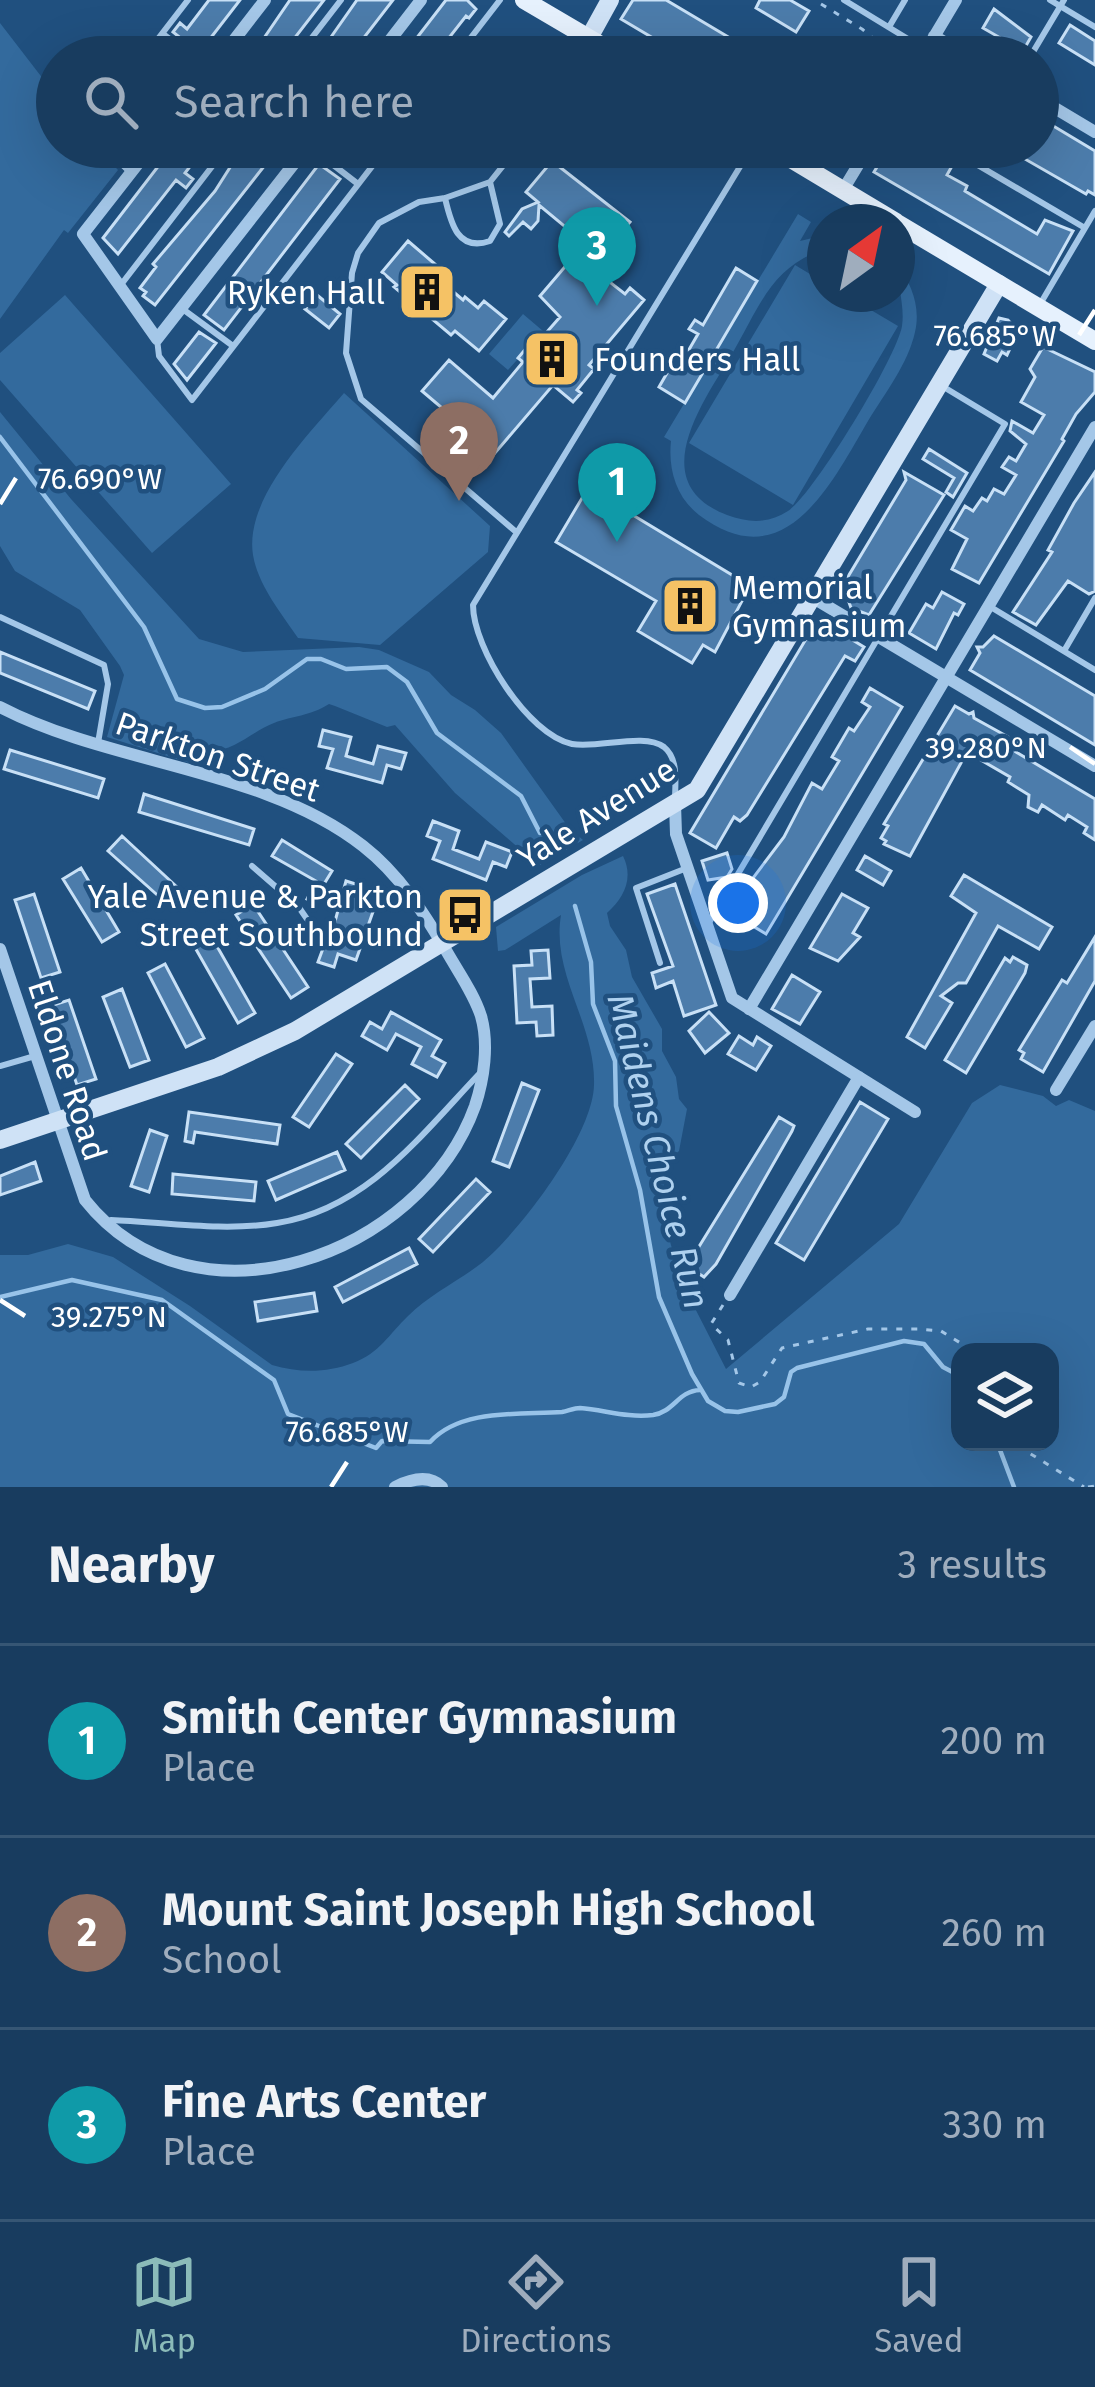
<!DOCTYPE html>
<html lang="en">
<head>
<meta charset="utf-8">
<style>
  :root { --surface:#183c5f; --page:#254768; --text:#f1f3f6; --muted:#9fadbd; --line:#365674; --accent:#8bbbb9 }
  body { margin:0; font-family:"Fira Sans",sans-serif; background:var(--page); color:var(--text) }
  .controls { position:absolute; right:36px; bottom:36px; display:grid; overflow:hidden; border-radius:24px; box-shadow:0 12px 48px #0002 }
  .controls button { width:108px; height:108px; display:grid; place-items:center; padding:0; border:0; border-bottom:3px solid var(--line); background:var(--surface); color:var(--text); font:60px sans-serif }
  .compass { position:absolute; left:807px; top:204px; width:108px; height:108px; border-radius:50%; background:var(--surface); box-shadow:0 12px 48px #0002; rotate:33deg }
  .you { position:absolute; left:738px; top:903px; width:42px; height:42px; margin:-30px; border:9px solid #fff; border-radius:50%; background:#1a73e8; box-shadow:0 0 0 18px #1a73e833 }
  .badge { display:grid; place-items:center; width:78px; height:78px; border-radius:50%; background:var(--accent); color:#fff; font-size:39px; font-weight:700 }
  .pin { position:absolute; translate:-50% -99px; filter:drop-shadow(0 3px 6px #0008) }
  .pin::after { content:''; position:absolute; top:63px; width:42px; height:36px; background:inherit; clip-path:polygon(0 0,100% 0,50% 100%) }
  .list { margin:0; padding:0; list-style:none }
  h2 { display:flex; justify-content:space-between; align-items:center; height:156px; margin:0; padding:0 48px; font-size:51px }
  h2 small { font-size:39px; font-weight:400; color:var(--muted) }
  .list li { display:grid; grid-template-columns:78px 1fr auto; gap:36px; align-items:center; box-sizing:border-box; height:192px; padding:0 48px; border-top:3px solid var(--line) }
  .list b { display:block; font-size:45px; white-space:nowrap }
  .list p { margin:0; font-size:39px; white-space:nowrap; color:var(--muted) }
  .list em { font-size:39px; font-style:normal; color:var(--muted) }
  .icon { flex:none; width:66px; height:66px; fill:none; stroke:currentColor; stroke-width:2; stroke-linecap:round; stroke-linejoin:round }
  .map { position:relative; flex:none; width:1095px; height:1487px; overflow:hidden }
  .search { position:absolute; background:var(--surface); box-shadow:0 12px 48px #0002; left:36px; right:36px; top:36px; height:132px; display:flex; align-items:center; gap:30px; box-sizing:border-box; padding:0 42px; border-radius:66px; color:var(--muted); font-size:45px }
  .sheet { height:732px; background:var(--surface) }
  nav { display:flex; justify-content:space-around; align-items:center; box-sizing:border-box; height:168px; border-top:3px solid var(--line); background:var(--surface); font-size:33px; color:var(--muted) }
  nav a { display:grid; justify-items:center; gap:6px }
  nav .on { color:var(--accent) }
  .map>svg:first-child { display:block }
  .green { fill:#336a9d; fill-rule:evenodd }
  .lines { fill:none; stroke-linecap:round; stroke-linejoin:round }
  .stream { stroke:#98c3e9; stroke-width:4.5 }
  .building { fill:#4c7cab; stroke:#c8e0f6; stroke-width:3 }
  .path { stroke:#a4c7e8; stroke-width:3; stroke-dasharray:6 9; stroke-linecap:butt }
  .lane { stroke:#a4c7e8; stroke-width:6 }
  .street { stroke:#a4c7e8; stroke-width:12 }
  .secondary { stroke:#cfe2f6; stroke-width:18 }
  .primary { stroke:#e6f1fd; stroke-width:18 }
  .ticks { fill:none; stroke:#fff; stroke-width:4.5 }
  .labels { text-anchor:middle; stroke-width:9; stroke-linejoin:round; paint-order:stroke }
  .poi-label { font-size:33px; fill:#fff; stroke:#20507f; text-anchor:end }
  .street-label { font-size:33px; fill:#fff; stroke:#20507f }
  .water-label { font-size:36px; font-style:italic; fill:#afd1ef; stroke:#20507f }
  .ticks-label { font-size:30px; text-anchor:middle; fill:#fff; stroke:#20507f; stroke-width:9; stroke-linejoin:round; paint-order:stroke }
</style>
</head>
<body>
<div class="map">
<svg width="1095" height="1487" viewBox="0 0 1095 1487">
  <rect width="100%" height="100%" fill="#20507f"/>
  <!-- green -->
  <path class="green" d="M 0,23 L 57,97 L 57,147 L 96,147 L 118,170 L 68,233 L 64,230 L 0,319 Z
    M 798,214 L 811,222 L 800,241 L 825,235 L 825,249 C 771,266 759,308 732,354 C 704,401 643,483 727,515 C 749,523 768,524 788,511 C 813,495 897,357 902,326 C 905,306 897,284 897,263 C 911,284 921,306 915,332 C 908,364 885,393 868,421 C 831,484 785,580 699,515 C 676,497 668,469 671,441 L 664,437 Z
    M 795,265 L 825,283 L 825,294 L 844,294 L 898,326 L 793,505 L 689,443 Z
    M 65,295 L 231,484 L 152,553 L 0,380 L 0,353 Z
    M 523,314 L 543,331 L 508,370 L 489,354 Z
    M 344,393 L 490,526 L 488,552 L 380,645 L 298,638 C 281,613 258,585 253,555 C 244,498 310,433 344,393 Z
    M 0,412 L 71,499 L 199,639 L 243,652 L 359,647 L 379,650 L 429,672 L 451,695 L 475,710 L 501,733 L 569,828 L 583,840 L 540,865 L 536,863 L 455,793 L 395,725 L 387,727 L 335,706 L 329,704 C 308,717 294,715 274,723 C 251,732 235,751 210,751 L 196,765 L 107,737 L 124,675 L 120,666 L 80,610 L 15,571 L 0,546 Z
    M 623,856 C 634,878 624,898 607,913 L 610,926 L 626,950 L 632,977 L 662,1029 L 662,1051 L 676,1077 L 679,1099 L 687,1109 L 679,1151 L 666,1162 L 661,1173 L 667,1195 L 667,1230 L 680,1279 L 726,1369 L 899,1224 L 972,1103 L 1000,1085 L 1043,1096 L 1056,1106 L 1069,1100 L 1095,1111 L 1095,1487 L 0,1487 L 0,1255 L 28,1255 L 68,1244 L 113,1257 L 190,1306 L 272,1365 C 299,1373 327,1373 353,1363 C 380,1353 389,1334 408,1316 C 430,1294 459,1281 483,1262 C 521,1230 593,1135 594,1085 C 596,1024 551,975 561,915 L 505,950 L 498,951 L 496,927 L 582,875 ZM 960,1352 L 1050,1352 L 1050,1442 L 960,1442 Z"/>
  <g class="lines">
    <!-- stream -->
    <path class="stream" d="M 0,437 L 144,627 L 177,699 L 205,708 L 222,707 L 265,689 L 307,659 L 321,659 L 346,669 L 387,667 L 407,682 L 437,733 L 521,796 L 540,833
      M 575,906 L 591,962 L 593,1004 L 615,1061 L 616,1106 L 640,1190 L 659,1297 L 692,1374 L 708,1401 L 725,1411 L 738,1412 L 775,1404 L 784,1397 L 791,1372 L 797,1368 L 904,1341 L 924,1344 L 943,1367 L 960,1376
      M 0,1297 L 72,1280 L 162,1300 L 274,1380 L 288,1414 L 376,1448 L 382,1441 L 430,1442 C 461,1408 521,1415 562,1412 C 568,1411 574,1408 580,1408 C 605,1410 627,1418 653,1415 C 674,1412 678,1391 700,1390
      M 997,1442 L 1014,1487"/>
  </g>
  <!-- building -->
  <path class="building" d="M 209,0 L 240,0 L 199,53 L 173,32 L 180,23 L 187,29 Z
    M 290,0 L 324,0 L 280,57 L 251,57 Z
    M 357,0 L 393,0 L 349,57 L 317,57 Z
    M 446,0 L 467,0 L 476,9 L 469,18 L 466,16 L 434,57 L 402,57 Z
    M 633,0 L 666,0 L 762,57 L 685,57 L 621,19 Z
    M 760,0 L 790,0 L 809,11 L 796,32 L 756,8 Z
    M 994,9 L 1031,37 L 1023,51 L 983,28 Z
    M 1070,25 L 1095,41 L 1095,65 L 1059,43 Z
    M 1045,121 L 1095,151 L 1095,195 L 1088,191 L 1086,194 L 1004,147 L 1038,147 L 1038,123 L 1042,126 Z
    M 173,147 L 205,147 L 185,173 L 193,179 L 186,188 L 176,180 L 118,254 L 103,238 Z
    M 243,147 L 270,147 L 276,151 L 155,305 L 143,296 L 146,292 L 140,288 L 156,267 L 153,264 L 215,191 Z
    M 889,147 L 920,147 L 952,166 L 947,175 L 967,186 L 965,191 L 1037,234 L 1045,220 L 1073,231 L 1049,274 L 874,172 Z
    M 552,161 L 630,222 L 605,252 L 588,238 L 580,247 L 564,233 L 568,229 L 539,205 L 538,221 L 531,229 L 523,222 L 509,236 L 505,232 L 522,209 L 538,202 L 526,192 Z
    M 319,164 L 340,179 L 224,330 L 204,315 Z
    M 408,241 L 436,265 L 430,272 L 463,300 L 465,297 L 478,308 L 484,301 L 506,319 L 479,351 L 455,331 L 451,335 L 394,287 L 397,285 L 382,272 Z
    M 575,255 L 625,294 L 630,288 L 644,300 L 589,365 L 594,369 L 577,390 L 581,393 L 573,402 L 553,385 L 495,453 L 422,391 L 449,360 L 493,398 L 523,362 L 518,358 L 528,346 L 532,349 L 560,317 L 540,296 Z
    M 736,268 L 757,281 L 685,403 L 659,387 L 674,361 L 680,365 L 698,334 L 689,329 L 695,320 L 703,325 Z
    M 311,290 L 340,314 L 329,328 L 305,309 L 308,306 L 302,301 Z
    M 999,318 L 1008,320 L 1018,331 L 1007,355 L 1002,352 L 997,361 L 984,354 Z
    M 199,332 L 216,343 L 187,380 L 174,364 Z
    M 1043,347 L 1095,372 L 1095,392 L 1076,414 L 1062,439 L 1064,441 L 979,583 L 952,569 L 967,539 L 951,530 L 965,506 L 973,511 L 982,498 L 987,501 L 994,489 L 1004,494 L 1016,475 L 1002,467 L 1009,457 L 1016,461 L 1026,444 L 1010,431 L 1012,421 L 1033,433 L 1044,415 L 1021,402 L 1035,377 L 1030,369 Z
    M 929,449 L 967,473 L 953,497 L 946,492 L 954,478 L 923,459 Z
    M 904,472 L 944,495 L 869,615 L 851,608 L 843,585 L 906,480 Z
    M 1095,472 L 1095,591 L 1089,594 L 1068,581 L 1036,625 L 1013,612 L 1052,552 L 1048,550 L 1074,503 Z
    M 588,488 L 742,581 L 732,596 L 742,601 L 715,652 L 703,645 L 692,663 L 638,631 L 656,601 L 556,542 Z
    M 942,592 L 964,604 L 958,615 L 954,613 L 936,649 L 909,633 L 926,604 L 933,608 Z
    M 818,619 L 864,647 L 855,661 L 845,656 L 747,815 L 740,821 L 734,817 L 716,848 L 690,833 Z
    M 994,636 L 1095,696 L 1095,745 L 970,670 L 980,653 L 977,647 L 983,647 Z
    M 0,652 L 95,691 L 88,709 L 0,673 Z
    M 870,688 L 902,707 L 766,934 L 728,911 L 784,837 L 812,783 L 822,789 L 839,761 L 832,757 L 849,728 L 854,731 L 870,707 L 862,702 Z
    M 955,706 L 969,714 L 973,712 L 974,718 L 1021,744 L 1016,752 L 1095,799 L 1095,840 L 1084,833 L 1087,827 L 1068,815 L 1065,820 L 1042,805 L 1038,812 L 1028,807 L 1029,795 L 1008,782 L 1010,777 L 967,752 L 910,856 L 884,844 L 886,841 L 881,838 L 888,826 L 884,824 Z
    M 323,730 L 351,737 L 346,756 L 373,764 L 378,746 L 406,753 L 401,769 L 387,765 L 382,783 L 327,768 L 333,749 L 319,746 Z
    M 10,750 L 104,779 L 98,798 L 4,769 Z
    M 144,794 L 254,829 L 249,845 L 139,812 Z
    M 433,821 L 459,831 L 453,849 L 479,859 L 486,842 L 512,852 L 506,867 L 493,862 L 486,880 L 433,859 L 440,841 L 427,836 Z
    M 122,836 L 177,887 L 164,901 L 108,851 Z
    M 282,840 L 332,871 L 313,902 L 307,899 L 316,881 L 272,856 Z
    M 727,853 L 732,869 L 727,877 L 708,880 L 702,861 Z
    M 865,856 L 891,871 L 883,885 L 857,870 Z
    M 81,868 L 119,932 L 102,942 L 63,879 Z
    M 964,875 L 1052,927 L 1039,949 L 998,926 L 966,983 L 958,983 L 941,996 L 952,1003 L 925,1048 L 907,1037 L 976,913 L 951,896 Z
    M 346,881 L 362,886 L 357,900 L 375,906 L 356,960 L 338,954 L 334,967 L 318,962 L 328,935 L 331,936 Z
    M 675,884 L 716,1005 L 684,1016 L 673,981 L 656,988 L 652,973 L 673,966 L 647,894 Z
    M 34,894 L 60,972 L 41,978 L 15,900 Z
    M 842,894 L 868,908 L 853,933 L 860,937 L 838,961 L 810,948 Z
    M 253,904 L 308,987 L 291,998 L 236,915 Z
    M 210,934 L 255,1013 L 238,1023 L 193,944 Z
    M 1095,937 L 1095,981 L 1043,1072 L 1021,1059 L 1024,1053 L 1019,1050 L 1062,980 L 1067,983 Z
    M 548,950 L 550,978 L 530,979 L 532,1007 L 552,1006 L 553,1035 L 537,1036 L 536,1022 L 517,1023 L 514,966 L 532,965 L 531,951 Z
    M 1013,957 L 1027,965 L 1025,973 L 966,1073 L 945,1060 L 1005,958 L 1010,962 Z
    M 165,964 L 204,1038 L 186,1047 L 148,973 Z
    M 792,975 L 820,992 L 800,1024 L 772,1009 Z
    M 122,989 L 149,1060 L 130,1067 L 103,997 Z
    M 69,1000 L 96,1079 L 77,1085 L 50,1006 Z
    M 391,1012 L 441,1040 L 432,1056 L 445,1063 L 437,1077 L 412,1064 L 421,1047 L 396,1034 L 387,1050 L 362,1036 L 370,1022 L 382,1029 Z
    M 709,1012 L 729,1033 L 705,1053 L 689,1031 Z
    M 739,1036 L 753,1045 L 757,1037 L 771,1046 L 756,1070 L 728,1054 Z
    M 336,1054 L 352,1064 L 309,1127 L 293,1117 Z
    M 522,1083 L 539,1090 L 509,1167 L 493,1161 Z
    M 405,1085 L 419,1099 L 361,1158 L 346,1144 Z
    M 860,1102 L 888,1119 L 804,1260 L 776,1243 Z
    M 189,1112 L 280,1125 L 277,1144 L 195,1132 L 193,1143 L 185,1141 Z
    M 779,1117 L 794,1126 L 792,1131 L 716,1264 L 704,1277 L 687,1266 Z
    M 150,1130 L 167,1136 L 149,1192 L 131,1186 Z
    M 337,1152 L 345,1170 L 276,1200 L 268,1181 Z
    M 35,1162 L 41,1181 L 0,1195 L 0,1176 Z
    M 173,1174 L 256,1182 L 254,1201 L 172,1194 Z
    M 476,1179 L 490,1192 L 433,1252 L 419,1239 Z
    M 409,1248 L 417,1264 L 343,1302 L 335,1287 Z
    M 314,1293 L 317,1311 L 258,1321 L 255,1302 Z"/>
  <g class="lines">
    <!-- path -->
    <path class="path" d="M 821,4 L 862,29 L 895,57
      M 723,1305 L 711,1324 L 728,1340 L 739,1383 L 751,1387 L 760,1382 L 782,1348 L 868,1329 L 918,1329 L 941,1331 L 975,1352
      M 1023,1442 L 1026,1451 L 1084,1487
      M 1088,1487 L 1095,1486"/>
    <!-- lane -->
    <path class="lane" d="M 844,0 L 926,50
      M 1050,0 L 1095,27
      M 889,27 L 905,0
      M 163,34 L 193,57
      M 144,57 L 188,0
      M 297,57 L 341,0
      M 456,57 L 500,0
      M 576,57 L 587,41
      M 1030,57 L 1064,0
      M 104,147 L 131,173
      M 310,147 L 358,184
      M 947,147 L 1085,228
      M 408,148 L 409,147
      M 445,198 C 451,224 458,252 490,241 L 500,224 L 490,182
      M 120,286 L 227,147
      M 1039,306 L 1095,211
      M 184,310 L 233,346
      M 157,339 L 159,356 L 192,400 L 387,147
      M 515,531 L 361,399 L 346,353 L 352,273 L 358,253 L 379,223 L 419,202 L 445,198 L 490,182 L 518,147
      M 989,606 L 1095,670
      M 0,617 L 104,665 L 108,684 L 98,743
      M 1064,651 L 1095,598
      M 675,800 C 675,783 679,759 664,747 C 644,732 598,749 572,744 C 528,735 473,648 473,605 L 752,147
      M 252,866 L 298,906 L 318,935
      M 710,921 L 1005,424 L 942,386
      M 660,963 L 636,888 L 687,868
      M 0,1066 L 35,1056
      M 111,1220 C 164,1222 224,1232 277,1223 C 367,1209 421,1135 480,1073"/>
    <!-- street -->
    <path class="street" d="M 934,36 L 969,57
      M 221,57 L 265,0
      M 377,57 L 421,0
      M 922,57 L 956,0
      M 1038,98 L 1095,132
      M 151,147 L 83,234 L 157,339 L 307,147
      M 843,190 L 869,147
      M 810,596 L 1095,766
      M 0,707 C 111,765 264,768 363,846 C 399,874 424,913 447,952 C 459,973 474,994 481,1016 C 489,1044 484,1079 475,1106 C 421,1256 195,1338 85,1200 L 0,949
      M 675,804 L 676,834 L 732,998 L 915,1112
      M 749,1009 L 1095,427
      M 1056,1090 L 1095,1026
      M 730,1295 L 859,1077
      M 395,1487 C 411,1479 429,1474 442,1487"/>
    <!-- secondary -->
    <path class="secondary" d="M 589,38 L 610,0
      M 0,1140 L 218,1067 L 295,1031 L 697,790 L 999,284"/>
    <!-- primary -->
    <path class="primary" d="M 524,0 L 621,57
      M 771,147 L 896,222
      M 897,223 L 1095,341"/>
  </g>
  <!-- ticks -->
  <path class="ticks" d="M 1079,335 L 1095,310M 0,504 L 16,478M 1070,747 L 1095,764M 0,1300 L 25,1316M 331,1487 L 347,1462"/>
  <!-- icons -->
  <defs>
    <g id="building-square" transform="scale(3)"><rect x="-9" y="-9" width="18" height="18" rx="4" fill="#f5c265" stroke="#20507f"/><path d="M-4-6H4V6H1V3H-1V6H-4ZM-2.5-4.3h1.7v1.8h-1.7ZM.8-4.3h1.7v1.8H.8ZM-2.5-1h1.7V.8h-1.7ZM.8-1h1.7V.8H.8Z" fill="#111"/></g>
    <g id="bus-square" transform="scale(3)"><rect x="-9" y="-9" width="18" height="18" rx="4" fill="#f5c265" stroke="#20507f"/><path d="M-5-6H5V4H4V6H2V4H-2V6H-4V4H-5ZM-3.5-4V0h7V-4ZM-3.5 1.2v1.5H-2V1.2ZM2 1.2v1.5H3.5V1.2Z" fill="#111"/></g>
  </defs>
  <g fill-rule="evenodd">
    <use href="#building-square" x="427" y="292"/>
    <use href="#building-square" x="552" y="359"/>
    <use href="#building-square" x="690" y="606"/>
    <use href="#bus-square" x="465" y="915"/>
  </g>
  <g class="labels">
    <!-- poi labels -->
    <g class="poi-label">
      <text x="385" y="304">Ryken Hall</text>
      <text x="594" y="371" text-anchor="start">Founders Hall</text>
      <text x="732" y="599" text-anchor="start">Memorial<tspan x="732" dy="38">Gymnasium</tspan></text>
      <text x="423" y="908">Yale Avenue &amp; Parkton<tspan x="423" dy="38">Street Southbound</tspan></text>
    </g>
    <!-- street labels -->
    <g class="street-label">
      <text transform="translate(218 756) rotate(19)" y="12">Parkton Street</text>
      <text transform="translate(596 813) rotate(-32)" y="12">Yale Avenue</text>
      <text transform="translate(68 1070) rotate(72)" y="12">Eldone Road</text>
    </g>
    <!-- water labels -->
    <g class="water-label">
      <text transform="translate(659 1151) rotate(76)" y="13">Maidens Choice Run</text>
    </g>
  </g>
  <g class="ticks-label">
    <text x="995" y="346">76.685°W</text>
    <text x="100" y="489">76.690°W</text>
    <text x="986" y="758">39.280°N</text>
    <text x="109" y="1327">39.275°N</text>
    <text x="347" y="1442">76.685°W</text>
  </g>
</svg>
<div class="controls">
<button><svg class="icon" aria-label="layers" viewBox="0 0 24 24"><path d="M12 4l9 5-9 5-9-5zM3 14l9 5 9-5"/></svg></button>
</div>
<svg class="compass" viewBox="-18 -18 36 36"><path d="M0-13l5 13h-10z" fill="#e53935"/><path d="M0 13l5-13h-10z" fill="#9fadbd"/></svg>
<div class="you"></div>
<div class="pin badge" style="left:617px;top:542px;background:#0f9aa8">1</div>
<div class="pin badge" style="left:459px;top:501px;background:#8d6e63">2</div>
<div class="pin badge" style="left:597px;top:306px;background:#0f9aa8">3</div>
<div class="search"><svg class="icon" aria-label="search" viewBox="0 0 24 24"><circle cx="10" cy="10" r="6"/><path d="M15 15l6 6"/></svg>Search here</div>
</div>
<section class="sheet">
<h2>Nearby<small>3 results</small></h2>
<ul class="list">
<li><span class="badge" style="background:#0f9aa8">1</span><div><b>Smith Center Gymnasium</b><p>Place</p></div><em>200 m</em></li>
<li><span class="badge" style="background:#8d6e63">2</span><div><b>Mount Saint Joseph High School</b><p>School</p></div><em>260 m</em></li>
<li><span class="badge" style="background:#0f9aa8">3</span><div><b>Fine Arts Center</b><p>Place</p></div><em>330 m</em></li>
</ul>
</section>
<nav>
<a class="on"><svg class="icon" aria-label="map" viewBox="0 0 24 24"><path d="M3 6l6-2 6 2 6-2v14l-6 2-6-2-6 2zM9 4v14M15 6v14"/></svg>Map</a>
<a><svg class="icon" aria-label="directions" viewBox="0 0 24 24"><path d="M12 3l9 9-9 9-9-9zM9 14v-3h6M13 9l2 2-2 2"/></svg>Directions</a>
<a><svg class="icon" aria-label="saved" viewBox="0 0 24 24"><path d="M7 4h10v16l-5-4-5 4z"/></svg>Saved</a>
</nav>
</body>
</html>
